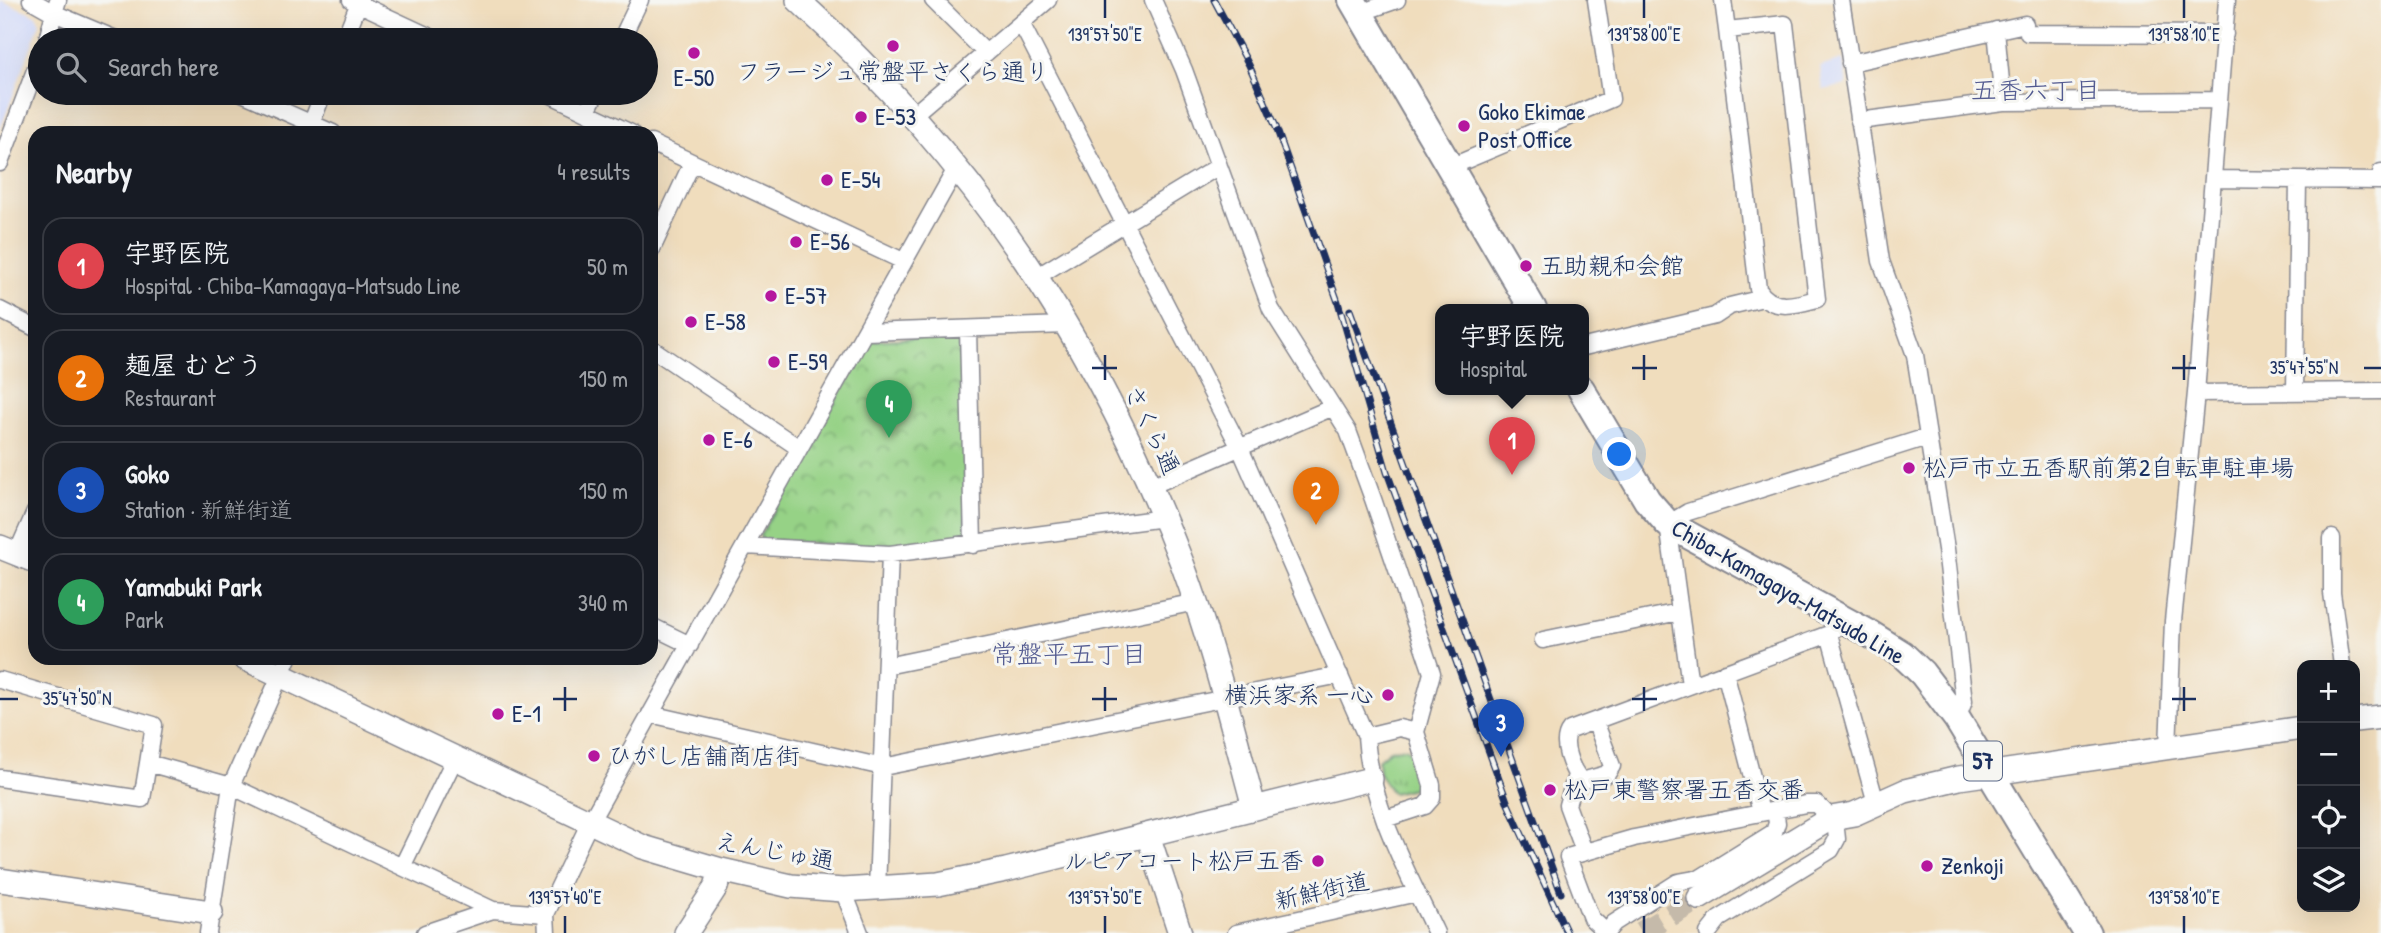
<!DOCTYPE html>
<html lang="en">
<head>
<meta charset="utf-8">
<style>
  :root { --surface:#171b24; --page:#20242c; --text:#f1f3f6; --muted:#9ea1a6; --line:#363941; --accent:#d690ce }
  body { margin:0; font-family:"Patrick Hand","Klee One",sans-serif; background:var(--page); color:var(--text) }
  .controls { position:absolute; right:21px; bottom:21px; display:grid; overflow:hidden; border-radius:14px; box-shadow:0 7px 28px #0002 }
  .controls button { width:63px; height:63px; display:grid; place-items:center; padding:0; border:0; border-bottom:2px solid var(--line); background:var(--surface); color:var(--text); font:35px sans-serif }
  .you { position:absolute; left:1620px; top:455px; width:24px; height:24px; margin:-18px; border:5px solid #fff; border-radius:50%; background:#1a73e8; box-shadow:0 0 0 10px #1a73e833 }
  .badge { display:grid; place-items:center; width:46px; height:46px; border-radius:50%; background:var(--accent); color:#fff; font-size:23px; font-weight:700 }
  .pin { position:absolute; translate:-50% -58px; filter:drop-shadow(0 2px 4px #0008) }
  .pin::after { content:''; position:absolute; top:37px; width:24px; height:21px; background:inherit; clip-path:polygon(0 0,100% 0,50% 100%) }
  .popup { position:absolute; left:1435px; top:304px; width:154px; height:91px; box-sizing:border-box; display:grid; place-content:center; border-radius:14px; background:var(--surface); filter:drop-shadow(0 2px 5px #0005); font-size:23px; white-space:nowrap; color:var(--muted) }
  .popup b { font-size:26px; color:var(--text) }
  .popup::after { content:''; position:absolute; left:50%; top:100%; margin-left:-14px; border:14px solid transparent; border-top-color:var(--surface) }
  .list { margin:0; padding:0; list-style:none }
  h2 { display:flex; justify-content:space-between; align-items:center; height:91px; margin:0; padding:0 28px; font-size:30px }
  h2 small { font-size:23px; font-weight:400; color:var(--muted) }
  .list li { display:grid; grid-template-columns:46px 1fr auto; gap:21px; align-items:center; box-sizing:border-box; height:98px; margin:0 14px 14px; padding:0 14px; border:2px solid var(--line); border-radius:21px }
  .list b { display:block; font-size:26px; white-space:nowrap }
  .list p { margin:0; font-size:23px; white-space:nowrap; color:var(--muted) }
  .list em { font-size:23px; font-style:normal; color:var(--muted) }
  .icon { flex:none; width:38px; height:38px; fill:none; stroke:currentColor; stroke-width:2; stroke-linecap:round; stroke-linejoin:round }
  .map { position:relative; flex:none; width:2381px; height:933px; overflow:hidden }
  .search { position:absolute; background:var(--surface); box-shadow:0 7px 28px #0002; left:28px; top:28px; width:630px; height:77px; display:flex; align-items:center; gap:18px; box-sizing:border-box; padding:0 24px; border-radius:38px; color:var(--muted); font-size:26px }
  .panel { position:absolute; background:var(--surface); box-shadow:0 7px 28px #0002; left:28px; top:126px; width:630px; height:539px; border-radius:21px }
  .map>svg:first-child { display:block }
  .built { fill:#d1d9f9 }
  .grass { fill:url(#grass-tufts); stroke:#588072; stroke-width:2 }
  .park { fill:url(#park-crowns); stroke:#588072; stroke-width:2 }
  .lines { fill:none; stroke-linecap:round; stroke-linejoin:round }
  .secondary-tunnel { stroke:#c5baaa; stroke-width:23; stroke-dasharray:23 11; stroke-linecap:butt }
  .street-casing { stroke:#86868e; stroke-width:19 }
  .secondary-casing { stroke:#86868e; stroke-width:26 }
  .primary-casing { stroke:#86868e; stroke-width:30 }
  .street { stroke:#fff; stroke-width:16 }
  .secondary { stroke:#fff; stroke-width:23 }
  .primary { stroke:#fff; stroke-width:26 }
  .rail-casing { stroke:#1b2f5e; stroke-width:7 }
  .rail { stroke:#f6f6f2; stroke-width:4.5; stroke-dasharray:13; stroke-linecap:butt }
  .ticks { fill:none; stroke:#1b2f5e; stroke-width:2.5 }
  .poi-dot { fill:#b5179e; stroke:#f6f6f2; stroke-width:2.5 }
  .labels { text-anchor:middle; stroke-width:6; stroke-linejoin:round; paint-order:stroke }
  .shield { fill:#f6f6f2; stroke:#5d6b8a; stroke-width:2 }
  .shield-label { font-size:23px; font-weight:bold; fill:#1b2f5e }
  .poi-label { font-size:24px; fill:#1b2f5e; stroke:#f6f6f2; text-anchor:start }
  .street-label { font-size:24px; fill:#1b2f5e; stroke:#f6f6f2 }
  .neighbourhood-label { font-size:26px; fill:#535b91; stroke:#f6f6f2 }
  .ticks-label { font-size:18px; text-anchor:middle; fill:#1b2f5e; stroke:#f6f6f2; stroke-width:6; stroke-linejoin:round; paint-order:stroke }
</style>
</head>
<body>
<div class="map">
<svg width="2381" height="933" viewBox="0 0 2381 933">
  <defs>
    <pattern id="grass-tufts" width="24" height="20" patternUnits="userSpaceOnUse" patternTransform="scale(1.75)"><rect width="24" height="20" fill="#96d286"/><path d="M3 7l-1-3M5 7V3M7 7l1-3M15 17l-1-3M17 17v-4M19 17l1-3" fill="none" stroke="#7aab71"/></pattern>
    <pattern id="park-crowns" width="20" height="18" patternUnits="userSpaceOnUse" patternTransform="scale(1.75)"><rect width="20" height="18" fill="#96d286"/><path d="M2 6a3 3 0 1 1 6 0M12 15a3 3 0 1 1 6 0" fill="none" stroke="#7aab71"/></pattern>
  </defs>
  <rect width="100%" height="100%" fill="#f6f6f2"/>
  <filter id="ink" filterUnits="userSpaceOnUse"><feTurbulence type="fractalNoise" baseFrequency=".0143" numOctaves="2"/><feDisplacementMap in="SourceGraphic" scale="14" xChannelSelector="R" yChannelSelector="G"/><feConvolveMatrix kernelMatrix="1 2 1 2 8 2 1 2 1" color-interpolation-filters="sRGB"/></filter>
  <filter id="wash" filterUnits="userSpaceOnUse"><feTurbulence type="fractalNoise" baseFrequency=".00686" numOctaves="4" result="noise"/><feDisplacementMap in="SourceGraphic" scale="28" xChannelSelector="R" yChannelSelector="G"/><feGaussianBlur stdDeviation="1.57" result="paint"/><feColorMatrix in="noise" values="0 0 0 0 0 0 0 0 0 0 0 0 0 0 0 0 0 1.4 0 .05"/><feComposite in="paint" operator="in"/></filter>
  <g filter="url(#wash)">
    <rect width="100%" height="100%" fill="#f0ddbd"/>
    <!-- built -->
    <path class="built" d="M 0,0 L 36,15 L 40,23 L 0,130 Z
      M 1843,60 L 1847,85 L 1823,90 L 1820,67 Z"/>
    <!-- grass -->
    <path class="grass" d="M 1406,748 L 1413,755 L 1418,787 L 1392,793 L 1379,773 L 1378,760 L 1390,750 Z"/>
    <!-- park -->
    <path class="park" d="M 955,335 L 960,340 L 967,535 L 963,540 L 901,547 L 762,541 L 760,535 L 869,341 Z"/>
  </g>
  <g filter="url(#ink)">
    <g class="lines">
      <!-- secondary-tunnel -->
      <path class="secondary-tunnel" d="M 1641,933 L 1699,898"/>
      <!-- street casing -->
      <g class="street-casing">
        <path id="street" d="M 31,0 L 54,13 L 47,40
          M 58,0 L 54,13 L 118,40
          M 351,0 L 437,40
          M 933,0 L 986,53
          M 1153,0 L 1184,70 L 1271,309 L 1348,431 L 1373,499 L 1432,673 L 1416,732
          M 1723,0 L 1727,30 L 1758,289 C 1771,312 1795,305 1817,299 L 1785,24 L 1727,30
          M 1841,0 L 1881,261 L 1915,355 L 1946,549 L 1964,701 L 1957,719
          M 1360,13 L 1397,0
          M 1021,23 L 1240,448 L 1366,736 C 1370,806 1407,871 1436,933
          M 1996,30 L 2003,102
          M 2028,33 L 2225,34
          M 344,40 L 360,0
          M 621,40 L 640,0
          M 1850,63 L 2025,24
          M 242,93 L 333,133
          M 547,93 L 631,133
          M 587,111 L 596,93
          M 913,115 L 1048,0
          M 1859,121 L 2003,102 L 2219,100
          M 312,122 L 323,93
          M 651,143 L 903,261
          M 0,163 L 40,57
          M 1450,167 L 1611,99 L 1596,0
          M 2213,179 L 2380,181 L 2381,172
          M 651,251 L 692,163
          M 1038,276 L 1219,166
          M 0,310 L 35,328
          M 968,329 L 973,545
          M 866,332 L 1067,325
          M 1584,347 L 1715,316 L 1730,306 L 1763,298
          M 651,348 L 799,448
          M 2295,391 L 2298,180
          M 2196,393 L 2381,391
          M 1151,486 L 1331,408
          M 2332,538 L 2332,593 L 2342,665
          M 745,546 L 890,554 L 1164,518
          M 17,553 L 35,512
          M 651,626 L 690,645
          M 1829,634 L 1876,803
          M 1543,640 L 1679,612
          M 886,666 L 1196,602
          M 1725,672 L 1761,812
          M 0,680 L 154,725 L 148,763
          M 1690,685 L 1668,524 L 1688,512 L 1927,437
          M 650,714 L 883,767 L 1340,675
          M 1595,721 L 1612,766 L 1607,774 L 1582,781 C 1571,770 1560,742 1570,730 C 1657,698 1743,666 1829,634 L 1844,620
          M 1366,736 L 1399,728 L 1416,732 L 1432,785 L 1432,798 L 1425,806 L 1385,819
          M 2168,748 L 2173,621 L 2196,393 L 2227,0
          M 1576,775 L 1567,805 L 1584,851
          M 0,778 L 142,799 L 148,763 L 231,786 L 493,910 L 546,914 L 547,933
          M 402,867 L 455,758
          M 877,889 L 890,554
          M 843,890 L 860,933
          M 546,914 L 589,824 L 957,167
          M 1606,932 L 1591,918 L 1568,857 L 1634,838 L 1806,804 L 1817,804 L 1831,818
          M 208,933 L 231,786 L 288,658
          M 425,933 L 493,910
          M 1236,933 L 1417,893
          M 1606,933 L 1614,923 L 1678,882 L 1700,878 L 1774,832 L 1777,823 L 1775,810
          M 1708,933 L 1719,919 L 1831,850 L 1837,839 L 1836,830"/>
      </g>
      <!-- secondary casing -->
      <g class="secondary-casing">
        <path id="secondary" d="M 798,0 C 973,160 1097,342 1182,563 C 1212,643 1232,725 1254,807
          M 0,547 L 35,561
          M 244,658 L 643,847 L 721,870 L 791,886 L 843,890 L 938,884 L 1006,870 L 1371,779
          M 2355,720 L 2381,717
          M 1148,835 L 1180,933
          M 0,880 L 211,912
          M 1699,898 L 1831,818 L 1854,814 L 1905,791 L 1959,778 L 2302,728
          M 686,933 L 716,887 L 721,870"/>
      </g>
      <!-- primary casing -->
      <g class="primary-casing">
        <path id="primary" d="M 1352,0 L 1533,309
          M 1581,389 L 1647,500 L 1668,524 L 1870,634 L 1902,654 L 1922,673 L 1957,719 L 2087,933"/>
      </g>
      <!-- street -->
      <use href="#street" class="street"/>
      <!-- secondary -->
      <use href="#secondary" class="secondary"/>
      <!-- primary -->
      <use href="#primary" class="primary"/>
      <!-- rail casing -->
      <g class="rail-casing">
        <path id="rail" d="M 1214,0 L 1249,65 L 1276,127 L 1338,302 L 1387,472 L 1508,804 L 1567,933
          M 1350,310 L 1561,893"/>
      </g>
      <!-- rail -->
      <use href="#rail" class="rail"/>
    </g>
  </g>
  <!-- ticks -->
  <path class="ticks" d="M 1105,0 L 1105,18M 1644,0 L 1644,18M 2184,0 L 2184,18M 1105,355 L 1105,380M 1644,355 L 1644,380M 2184,355 L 2184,380M 1092,368 L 1117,368M 1632,368 L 1657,368M 2172,368 L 2196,368M 2364,368 L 2381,368M 565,687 L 565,711M 1105,687 L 1105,711M 1644,687 L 1644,711M 2184,687 L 2184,711M 0,699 L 18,699M 553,699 L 577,699M 1092,699 L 1117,699M 1632,699 L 1657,699M 2172,699 L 2196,699M 565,916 L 565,933M 1105,916 L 1105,933M 1644,916 L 1644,933M 2184,916 L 2184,933"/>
  <!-- markers -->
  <g class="poi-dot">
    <circle cx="893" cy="46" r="7"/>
    <circle cx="694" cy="53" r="7"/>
    <circle cx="861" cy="117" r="7"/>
    <circle cx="1464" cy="126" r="7"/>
    <circle cx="827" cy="180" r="7"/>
    <circle cx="796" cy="242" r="7"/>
    <circle cx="1526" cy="266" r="7"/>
    <circle cx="771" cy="296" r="7"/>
    <circle cx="691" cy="322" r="7"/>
    <circle cx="774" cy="362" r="7"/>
    <circle cx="709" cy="440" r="7"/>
    <circle cx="1909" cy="468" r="7"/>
    <circle cx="1388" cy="695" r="7"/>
    <circle cx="498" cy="714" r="7"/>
    <circle cx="594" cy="756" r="7"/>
    <circle cx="1550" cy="790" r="7"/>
    <circle cx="1318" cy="861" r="7"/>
    <circle cx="1927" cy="866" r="7"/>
  </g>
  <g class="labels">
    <!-- shield labels -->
    <rect class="shield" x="1964" y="741.5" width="38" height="39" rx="5"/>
    <g class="shield-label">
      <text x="1983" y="769">57</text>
    </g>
    <!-- poi labels -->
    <g class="poi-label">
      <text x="893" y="80" text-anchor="middle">フラージュ常盤平さくら通り</text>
      <text x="694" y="86" text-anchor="middle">E-50</text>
      <text x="1478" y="120">Goko Ekimae<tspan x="1478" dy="28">Post Office</tspan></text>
      <text x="875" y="125">E-53</text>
      <text x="841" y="188">E-54</text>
      <text x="810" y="250">E-56</text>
      <text x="1540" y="274">五助親和会館</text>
      <text x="785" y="304">E-57</text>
      <text x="705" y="330">E-58</text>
      <text x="788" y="370">E-59</text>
      <text x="723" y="448">E-6</text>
      <text x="1923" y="476">松戸市立五香駅前第2自転車駐車場</text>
      <text x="1374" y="703" text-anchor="end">横浜家系 一心</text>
      <text x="512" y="722">E-1</text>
      <text x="608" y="764">ひがし店舗商店街</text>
      <text x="1564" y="798">松戸東警察署五香交番</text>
      <text x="1304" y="869" text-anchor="end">ルピアコート松戸五香</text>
      <text x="1941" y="874">Zenkoji</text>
    </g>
    <!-- street labels -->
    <g class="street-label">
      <text transform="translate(1152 430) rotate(64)" y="8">さくら通</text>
      <text transform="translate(1788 592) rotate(30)" y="8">Chiba-Kamagaya-Matsudo Line</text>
      <text transform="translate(775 851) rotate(10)" y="8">えんじゅ通</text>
      <text transform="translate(1322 891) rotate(-13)" y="8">新鮮街道</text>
    </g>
    <!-- neighbourhood labels -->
    <g class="neighbourhood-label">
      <text x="2036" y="99">五香六丁目</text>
      <text x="1069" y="663">常盤平五丁目</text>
    </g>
  </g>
  <g class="ticks-label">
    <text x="1105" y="41">139°57'50"E</text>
    <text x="1644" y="41">139°58'00"E</text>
    <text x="2184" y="41">139°58'10"E</text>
    <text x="2304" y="374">35°47'55"N</text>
    <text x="77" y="705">35°47'50"N</text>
    <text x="565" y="904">139°57'40"E</text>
    <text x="1105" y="904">139°57'50"E</text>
    <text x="1644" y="904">139°58'00"E</text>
    <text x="2184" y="904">139°58'10"E</text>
  </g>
</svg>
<div class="controls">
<button>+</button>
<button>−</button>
<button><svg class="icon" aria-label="locate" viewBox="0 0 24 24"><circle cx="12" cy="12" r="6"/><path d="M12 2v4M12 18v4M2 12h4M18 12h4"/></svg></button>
<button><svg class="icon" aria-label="layers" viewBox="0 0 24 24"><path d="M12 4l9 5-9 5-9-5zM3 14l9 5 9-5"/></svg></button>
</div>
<div class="you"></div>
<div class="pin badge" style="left:1512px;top:475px;background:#e0444e">1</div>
<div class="popup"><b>宇野医院</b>Hospital</div>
<div class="pin badge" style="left:1316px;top:525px;background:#e8710a">2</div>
<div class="pin badge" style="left:1501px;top:757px;background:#1a4fb4">3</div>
<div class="pin badge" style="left:889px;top:438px;background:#2e9e5b">4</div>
<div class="search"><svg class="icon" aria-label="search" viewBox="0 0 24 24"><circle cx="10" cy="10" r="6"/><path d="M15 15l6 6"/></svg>Search here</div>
<section class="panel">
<h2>Nearby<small>4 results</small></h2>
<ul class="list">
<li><span class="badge" style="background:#e0444e">1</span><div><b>宇野医院</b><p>Hospital · Chiba-Kamagaya-Matsudo Line</p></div><em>50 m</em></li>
<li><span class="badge" style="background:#e8710a">2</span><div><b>麺屋 むどう</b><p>Restaurant</p></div><em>150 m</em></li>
<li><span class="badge" style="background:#1a4fb4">3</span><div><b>Goko</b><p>Station · 新鮮街道</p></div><em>150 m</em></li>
<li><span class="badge" style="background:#2e9e5b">4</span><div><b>Yamabuki Park</b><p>Park</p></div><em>340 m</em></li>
</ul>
</section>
</div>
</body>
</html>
